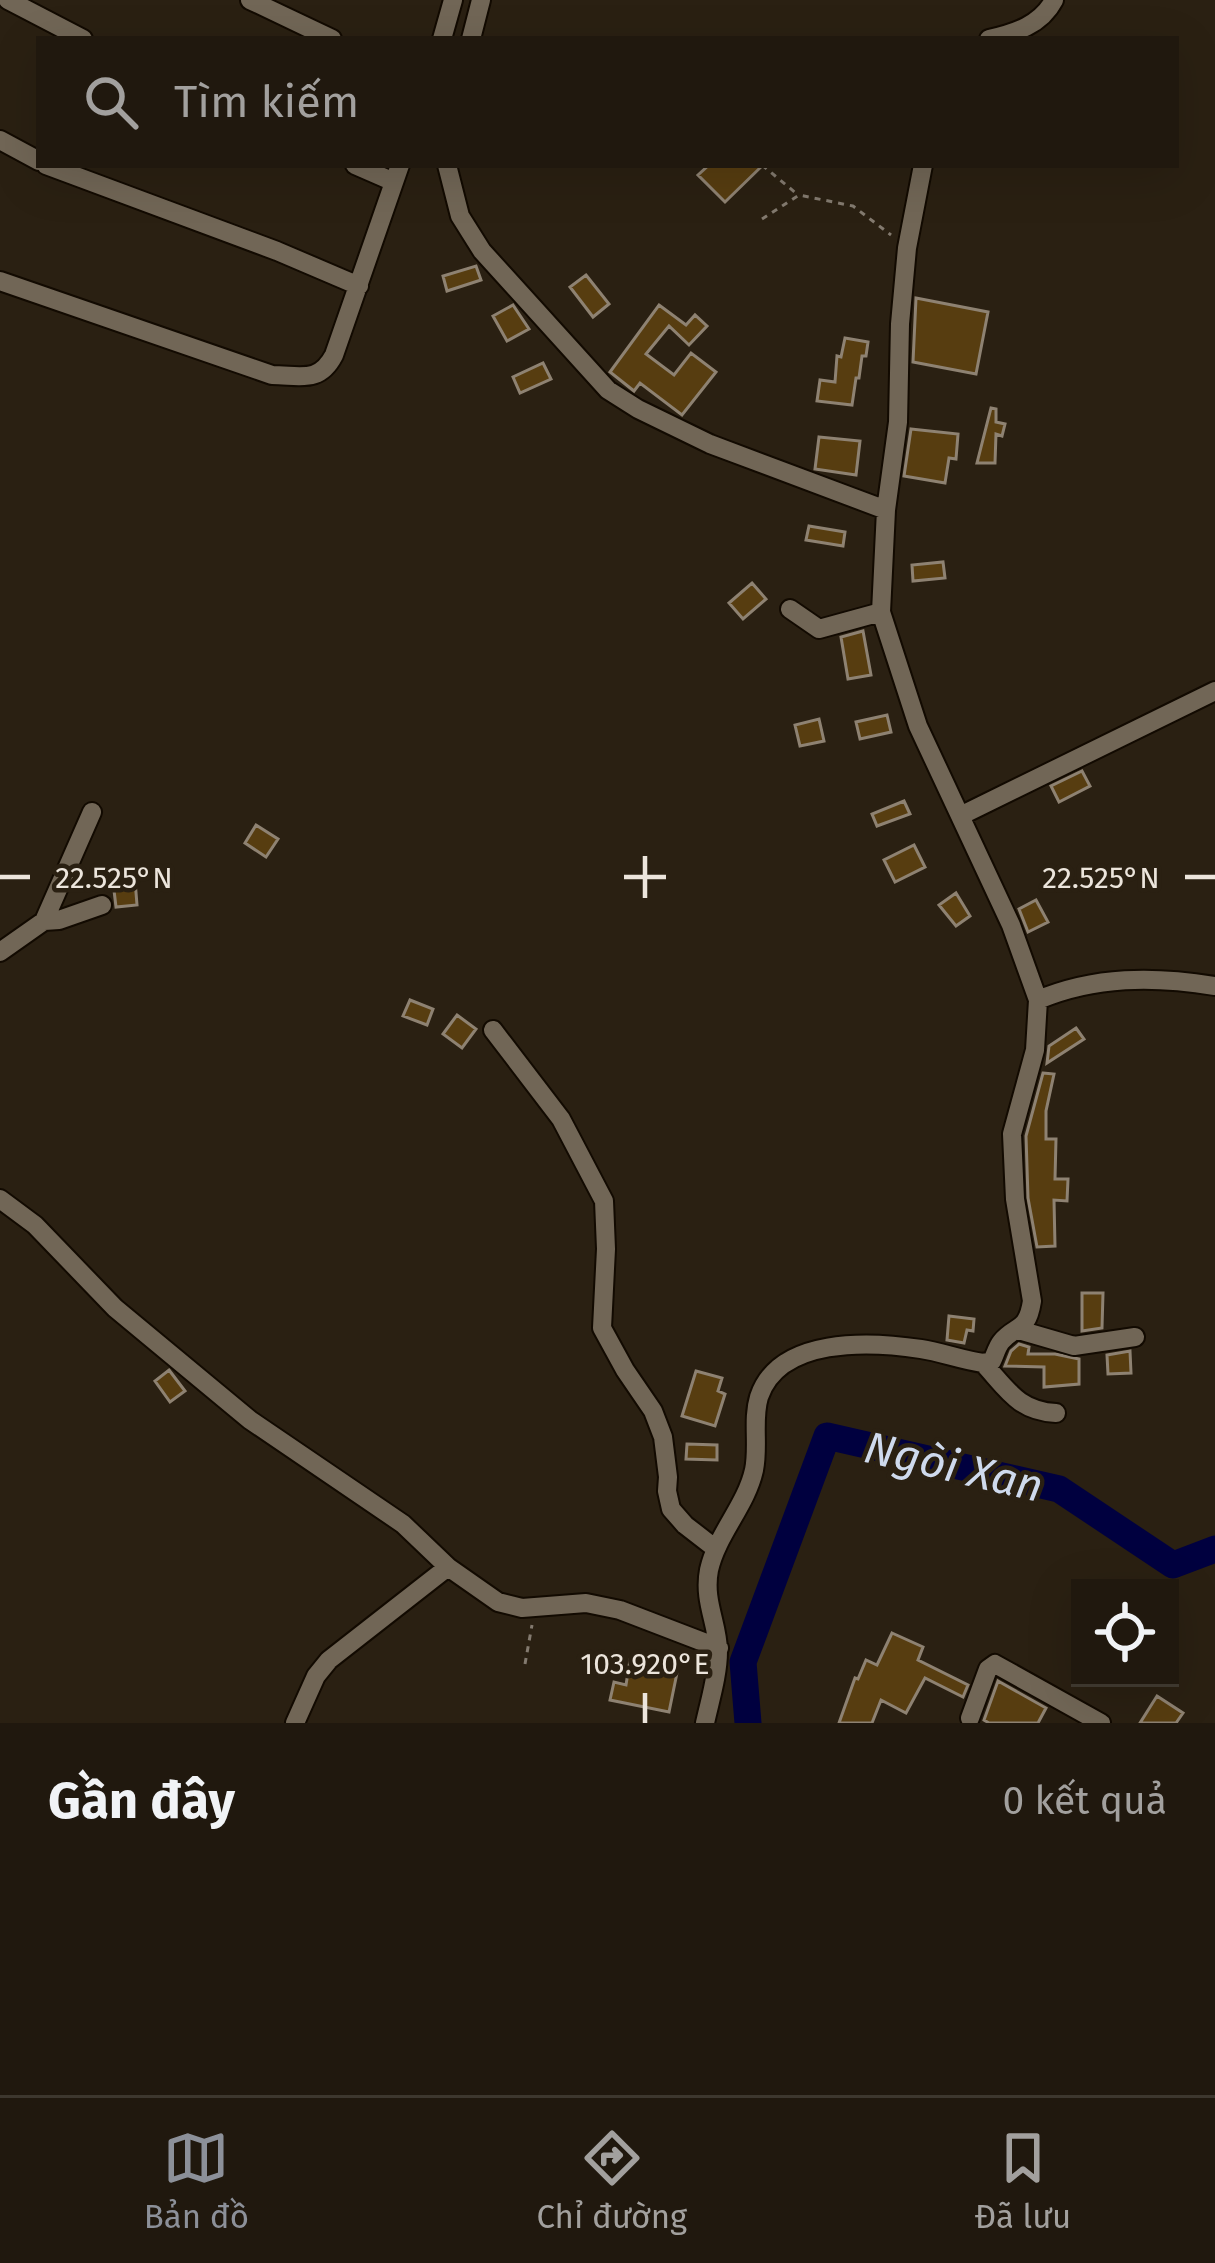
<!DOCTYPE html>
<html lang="vi">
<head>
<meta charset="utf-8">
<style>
  :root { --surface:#20180e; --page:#2d251c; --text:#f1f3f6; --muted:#a2a09e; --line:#3d372e; --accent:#8c9099 }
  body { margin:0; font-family:"Fira Sans",sans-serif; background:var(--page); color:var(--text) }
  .controls { position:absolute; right:36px; bottom:36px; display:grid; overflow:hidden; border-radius:0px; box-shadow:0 12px 48px #0002 }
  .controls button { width:108px; height:108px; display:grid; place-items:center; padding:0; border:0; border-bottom:3px solid var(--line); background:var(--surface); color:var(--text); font:60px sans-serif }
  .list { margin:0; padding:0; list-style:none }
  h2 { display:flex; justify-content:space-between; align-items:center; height:156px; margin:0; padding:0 48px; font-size:51px }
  h2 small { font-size:39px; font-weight:400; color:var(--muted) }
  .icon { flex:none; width:66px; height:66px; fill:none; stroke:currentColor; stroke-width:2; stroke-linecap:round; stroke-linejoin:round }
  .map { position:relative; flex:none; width:1215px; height:1723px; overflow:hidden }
  .search { position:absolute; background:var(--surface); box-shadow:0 12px 48px #0002; left:36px; right:36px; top:36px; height:132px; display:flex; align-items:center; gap:30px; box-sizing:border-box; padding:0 42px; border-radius:0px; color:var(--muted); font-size:45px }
  .sheet { height:372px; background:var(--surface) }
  nav { display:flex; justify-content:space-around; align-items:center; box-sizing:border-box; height:168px; border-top:3px solid var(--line); background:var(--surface); font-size:33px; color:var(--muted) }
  nav a { display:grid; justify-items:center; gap:6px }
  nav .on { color:var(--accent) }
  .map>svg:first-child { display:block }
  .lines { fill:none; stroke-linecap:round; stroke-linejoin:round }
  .river { stroke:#00003f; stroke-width:27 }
  .building { fill:#573d10; stroke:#8e8272; stroke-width:3 }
  .minor-casing { stroke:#120a01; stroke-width:22 }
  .path { stroke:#837a6f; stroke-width:3; stroke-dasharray:6 6; stroke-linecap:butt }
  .minor { stroke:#716656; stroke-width:18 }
  .ticks { fill:none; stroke:#ece5dc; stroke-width:4.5 }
  .labels { text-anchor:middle; stroke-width:9; stroke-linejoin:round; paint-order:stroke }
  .water-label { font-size:45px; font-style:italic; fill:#cfdaed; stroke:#2a2012 }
  .ticks-label { font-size:30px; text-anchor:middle; fill:#ece5dc; stroke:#2a2012; stroke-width:9; stroke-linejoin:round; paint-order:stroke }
</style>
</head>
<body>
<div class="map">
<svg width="1215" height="1723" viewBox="0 0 1215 1723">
  <rect width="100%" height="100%" fill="#2a2012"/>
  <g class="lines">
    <!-- river -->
    <path class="river" d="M 748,1723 L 743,1662 L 827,1436 L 1059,1489 L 1173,1565 L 1215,1549"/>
  </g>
  <!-- building -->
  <path class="building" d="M 709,165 L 763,165 L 725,202 L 698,175 Z
    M 476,266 L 481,280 L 447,291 L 443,276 Z
    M 586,275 L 609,304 L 593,317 L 570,287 Z
    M 916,298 L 988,312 L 976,374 L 913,362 Z
    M 513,305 L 529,329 L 507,341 L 493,316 Z
    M 659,305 L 686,325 L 695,315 L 707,326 L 689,345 L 669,326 L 646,354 L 674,375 L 691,353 L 716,372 L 682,415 L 640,383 L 634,391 L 610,372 Z
    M 845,338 L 868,342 L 866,356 L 862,356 L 859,378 L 856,378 L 852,405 L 817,401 L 820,380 L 835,382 L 837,356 L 841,357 Z
    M 543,363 L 551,379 L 520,393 L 513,377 Z
    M 991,408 L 996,409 L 996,422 L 1005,424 L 1002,436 L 996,434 L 995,463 L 977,463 Z
    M 911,429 L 958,434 L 956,459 L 949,458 L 945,483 L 904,476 Z
    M 819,437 L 860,441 L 856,475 L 815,469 Z
    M 809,526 L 845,532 L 843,546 L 806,540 Z
    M 943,562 L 945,578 L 913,581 L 912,565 Z
    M 752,583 L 766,599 L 743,619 L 729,603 Z
    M 863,631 L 871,675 L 848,679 L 841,637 Z
    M 887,715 L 891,732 L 860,739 L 856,722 Z
    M 819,719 L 824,741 L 800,746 L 795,725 Z
    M 1082,771 L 1090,786 L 1059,802 L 1051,786 Z
    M 904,801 L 910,814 L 877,826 L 872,814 Z
    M 256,825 L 278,839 L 266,857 L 245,843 Z
    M 914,845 L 925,867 L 895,882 L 884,860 Z
    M 135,880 L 137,905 L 116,907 L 113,882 Z
    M 956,893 L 970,916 L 956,926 L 939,905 Z
    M 1036,900 L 1048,922 L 1028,932 L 1019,909 Z
    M 410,1000 L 433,1009 L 427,1025 L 403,1016 Z
    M 457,1015 L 476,1029 L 462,1048 L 443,1034 Z
    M 1076,1028 L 1084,1039 L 1047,1063 L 1049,1046 Z
    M 1043,1073 L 1054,1074 L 1046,1111 L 1046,1139 L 1056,1139 L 1055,1179 L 1068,1179 L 1067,1201 L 1054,1200 L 1055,1246 L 1037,1247 L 1028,1198 L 1026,1136 Z
    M 1082,1293 L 1103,1293 L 1102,1328 L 1082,1331 Z
    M 949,1316 L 974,1319 L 973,1331 L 967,1330 L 964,1343 L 947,1340 Z
    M 1019,1344 L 1029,1347 L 1028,1354 L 1055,1354 L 1079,1359 L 1079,1384 L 1044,1387 L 1044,1367 L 1005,1366 L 1011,1351 Z
    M 1130,1351 L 1131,1373 L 1108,1374 L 1107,1355 Z
    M 169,1370 L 185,1391 L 170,1402 L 155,1381 Z
    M 696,1371 L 722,1378 L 718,1391 L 725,1394 L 715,1426 L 682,1416 Z
    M 687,1444 L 717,1445 L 717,1460 L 686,1459 Z
    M 892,1633 L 923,1647 L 918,1660 L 968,1685 L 963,1697 L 925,1678 L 906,1713 L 881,1700 L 872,1723 L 839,1723 L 855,1678 L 858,1679 L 866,1660 L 877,1665 Z
    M 630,1660 L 678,1668 L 669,1712 L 610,1700 L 614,1682 L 626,1685 Z
    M 998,1681 L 1046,1708 L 1038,1723 L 989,1723 L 984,1720 Z
    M 1157,1696 L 1183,1713 L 1176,1723 L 1140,1723 Z"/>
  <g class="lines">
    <!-- minor casing -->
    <g class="minor-casing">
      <path id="minor" d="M 8,0 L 83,39
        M 250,0 L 332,39
        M 442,39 L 453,0
        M 471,39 L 481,0
        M 989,39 C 1015,33 1041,25 1054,0
        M 0,140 L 39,161
        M 46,165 L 277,251 L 359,286
        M 355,165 L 394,182
        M 447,165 L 460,216 L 482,251 L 608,390 L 638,409 L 710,444 L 886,510
        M 0,281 L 272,375 C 300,375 319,384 334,355 L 400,165
        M 790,609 L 819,629 L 881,612
        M 960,816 L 1215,691
        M 44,921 L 59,920 L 102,905
        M 0,952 L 44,921 L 92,812
        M 1038,1000 C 1095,976 1154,976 1215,986
        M 493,1030 L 561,1119 L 604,1201 L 606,1249 L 602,1328 L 625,1370 L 653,1411 L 663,1437 L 668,1477 L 667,1491 L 671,1509 L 685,1525 L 716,1549
        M 0,1199 L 35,1225 L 115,1308 L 250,1420 L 403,1524 L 448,1567 L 498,1602 L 522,1608 L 586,1603 L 620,1610 L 719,1648
        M 1019,1330 L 1074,1346 L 1135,1337
        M 983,1363 C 1007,1389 1018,1411 1056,1413
        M 970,1718 L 988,1669 L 995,1664 L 1101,1723
        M 295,1723 L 316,1676 L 329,1660 L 448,1567
        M 705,1723 C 710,1700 718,1675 718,1651 C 718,1624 703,1601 709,1570 C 717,1534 746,1506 754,1470 C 759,1446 752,1420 759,1397 C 779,1337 869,1341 921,1349 C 941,1352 962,1360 983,1363 L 992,1361 C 995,1355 997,1347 1001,1342 C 1016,1324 1027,1333 1032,1301 L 1015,1199 L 1012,1134 L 1035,1050 L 1038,1000 L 1011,925 L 918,726 L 881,612 L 886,510 L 898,422 L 900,324 L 907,248 L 923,165"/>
    </g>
    <!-- path -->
    <path class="path" d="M 762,165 L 797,194
      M 762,219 L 799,195 L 853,206 L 891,235
      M 525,1664 L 532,1625"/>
    <!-- minor -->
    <use href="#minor" class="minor"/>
  </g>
  <!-- ticks -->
  <path class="ticks" d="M 645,856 L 645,898M 0,877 L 30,877M 624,877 L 666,877M 1185,877 L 1215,877M 645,1693 L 645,1723"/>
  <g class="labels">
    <!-- water labels -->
    <g class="water-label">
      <text transform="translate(954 1466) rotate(13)" y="16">Ngòi Xan</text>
    </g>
  </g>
  <g class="ticks-label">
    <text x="114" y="888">22.525°N</text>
    <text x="1101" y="888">22.525°N</text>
    <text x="645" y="1674">103.920°E</text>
  </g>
</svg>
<div class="controls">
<button><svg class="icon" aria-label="locate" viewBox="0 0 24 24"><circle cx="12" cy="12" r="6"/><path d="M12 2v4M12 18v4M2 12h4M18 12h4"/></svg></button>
</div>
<div class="search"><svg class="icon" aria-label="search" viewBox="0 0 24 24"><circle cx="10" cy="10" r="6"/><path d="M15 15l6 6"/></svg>Tìm kiếm</div>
</div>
<section class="sheet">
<h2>Gần đây<small>0 kết quả</small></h2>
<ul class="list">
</ul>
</section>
<nav>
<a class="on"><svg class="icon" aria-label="map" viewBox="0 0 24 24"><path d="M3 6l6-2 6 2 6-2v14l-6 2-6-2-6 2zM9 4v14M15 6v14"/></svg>Bản đồ</a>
<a><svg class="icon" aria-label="directions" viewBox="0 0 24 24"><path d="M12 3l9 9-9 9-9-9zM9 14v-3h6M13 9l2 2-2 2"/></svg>Chỉ đường</a>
<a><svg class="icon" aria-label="saved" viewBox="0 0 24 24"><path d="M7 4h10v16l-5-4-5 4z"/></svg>Đã lưu</a>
</nav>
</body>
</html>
